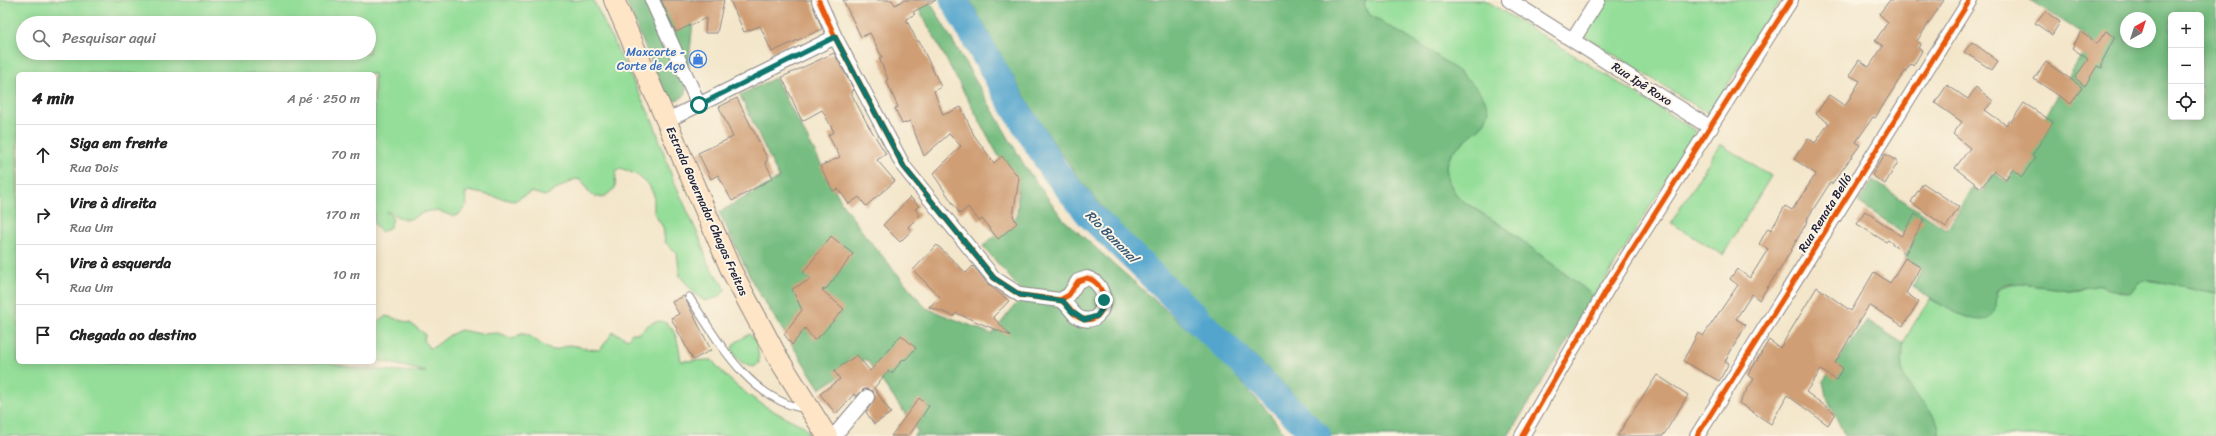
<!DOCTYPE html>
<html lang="pt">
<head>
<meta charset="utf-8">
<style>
  :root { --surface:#fff; --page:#f6f6f6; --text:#222; --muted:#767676; --line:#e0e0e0 }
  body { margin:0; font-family:Sriracha,sans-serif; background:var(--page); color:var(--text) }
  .controls { position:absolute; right:12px; top:12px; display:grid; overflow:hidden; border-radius:6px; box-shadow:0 2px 10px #0003 }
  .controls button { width:36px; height:36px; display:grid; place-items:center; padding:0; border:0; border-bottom:1px solid var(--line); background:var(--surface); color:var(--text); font:20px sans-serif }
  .compass { position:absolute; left:2120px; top:12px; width:36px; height:36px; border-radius:50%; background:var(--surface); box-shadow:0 2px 10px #0003; rotate:39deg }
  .stop { position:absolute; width:12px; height:12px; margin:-9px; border:3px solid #0f766e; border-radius:50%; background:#fff }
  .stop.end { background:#0f766e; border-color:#fff; box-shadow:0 1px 4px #0008 }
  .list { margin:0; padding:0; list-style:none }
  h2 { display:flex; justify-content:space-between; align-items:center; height:52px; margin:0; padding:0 16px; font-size:17px }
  h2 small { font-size:13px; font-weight:400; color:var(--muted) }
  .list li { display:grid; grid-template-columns:26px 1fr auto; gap:12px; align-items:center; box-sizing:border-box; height:60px; padding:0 16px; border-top:1px solid var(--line) }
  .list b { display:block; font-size:15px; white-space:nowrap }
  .list p { margin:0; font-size:13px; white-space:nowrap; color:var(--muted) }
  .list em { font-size:13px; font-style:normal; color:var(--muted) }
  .icon { flex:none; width:22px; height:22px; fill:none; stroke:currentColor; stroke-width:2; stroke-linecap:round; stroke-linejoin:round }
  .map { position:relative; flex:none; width:2216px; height:436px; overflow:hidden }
  .search { position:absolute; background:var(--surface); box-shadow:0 2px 10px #0003; left:16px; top:16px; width:360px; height:44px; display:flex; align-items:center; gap:10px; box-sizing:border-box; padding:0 14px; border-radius:22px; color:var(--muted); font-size:15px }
  .panel { position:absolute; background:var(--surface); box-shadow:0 2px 10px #0003; left:16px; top:72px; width:360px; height:292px; border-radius:6px }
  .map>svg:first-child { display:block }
  .green { fill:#94de99; stroke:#5b806a; fill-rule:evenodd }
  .forest { fill:#77bd81; stroke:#4c705e; fill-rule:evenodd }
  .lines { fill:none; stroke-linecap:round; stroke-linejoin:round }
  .river { stroke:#52a5ce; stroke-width:28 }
  .building { fill:#cf9e75 }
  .service-casing { stroke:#8a8482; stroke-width:9 }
  .minor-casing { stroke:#8a8482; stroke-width:16 }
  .secondary-casing { stroke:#8a8482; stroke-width:22 }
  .service { stroke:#fff; stroke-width:7 }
  .minor { stroke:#fff; stroke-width:14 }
  .secondary { stroke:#fee5c5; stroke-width:20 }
  .cycleway-casing { stroke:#fcf5e5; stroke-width:8 }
  .cycleway { stroke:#e8590c; stroke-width:5 }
  .route { stroke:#0f766e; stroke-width:5 }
  .labels { text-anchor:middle; stroke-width:4; stroke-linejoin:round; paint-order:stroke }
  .shop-label { font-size:12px; fill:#366cbe; stroke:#fcf5e5; text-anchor:end }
  .street-label { font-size:12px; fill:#22223b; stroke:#fcf5e5 }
  .water-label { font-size:13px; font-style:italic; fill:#355676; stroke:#fcf5e5 }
</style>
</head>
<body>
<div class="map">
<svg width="2216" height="436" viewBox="0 0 2216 436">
  <rect width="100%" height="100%" fill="#fcf5e5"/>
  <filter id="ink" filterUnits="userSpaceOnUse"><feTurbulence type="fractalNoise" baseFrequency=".025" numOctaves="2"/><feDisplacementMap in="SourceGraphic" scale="8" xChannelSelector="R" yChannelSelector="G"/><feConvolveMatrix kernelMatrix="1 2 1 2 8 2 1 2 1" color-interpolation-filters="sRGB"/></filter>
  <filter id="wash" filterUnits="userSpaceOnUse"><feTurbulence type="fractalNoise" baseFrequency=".012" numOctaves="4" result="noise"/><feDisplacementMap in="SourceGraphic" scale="16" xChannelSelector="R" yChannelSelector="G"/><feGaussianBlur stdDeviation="0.9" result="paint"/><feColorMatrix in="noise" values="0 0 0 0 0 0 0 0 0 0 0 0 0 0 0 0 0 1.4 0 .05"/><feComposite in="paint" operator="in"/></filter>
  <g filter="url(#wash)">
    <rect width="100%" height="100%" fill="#f3e6ca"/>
    <!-- green -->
    <path class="green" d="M 0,0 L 593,0 L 654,124 L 672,177 L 700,239 L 708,264 L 723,284 L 725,290 L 719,297 L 705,301 L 696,295 L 680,276 L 677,253 L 665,242 L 663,227 L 654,213 L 654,195 L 649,185 L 637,175 L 621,168 L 616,171 L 615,188 L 603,198 L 591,195 L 581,180 L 575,179 L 545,196 L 531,192 L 514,201 L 469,191 L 465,194 L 467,204 C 452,228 450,208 429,211 C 421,212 414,219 405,220 L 386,211 L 393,219 L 390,227 L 382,232 L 374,225 L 374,74 L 18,74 L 18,362 L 327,362 C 360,371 392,371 426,372 L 374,359 L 374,324 L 386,316 L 410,323 L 425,334 L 424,341 L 429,348 L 434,347 L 450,335 L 461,330 L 481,334 L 498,333 L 514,339 C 527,323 540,350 554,350 C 559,350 564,345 569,345 C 579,346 589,350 600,350 L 613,332 L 628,339 L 632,333 L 639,333 C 644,330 646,325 652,323 C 675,313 679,347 681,361 L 712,360 C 736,391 768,410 804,426 L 810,436 L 0,436 ZM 23,23 L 369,23 L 369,53 L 23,53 Z
      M 1366,0 L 1485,0 L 1696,131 L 1595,297 L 1507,229 L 1464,202 L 1455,193 L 1448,180 L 1446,167 L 1452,151 L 1484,124 L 1467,80 L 1443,61 L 1370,15 L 1364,5 Z
      M 1605,0 L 1781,0 L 1709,114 L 1584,36 Z
      M 1720,144 L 1771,176 L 1723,255 L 1671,223 Z
      M 2143,280 L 2190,286 L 2216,293 L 2216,436 L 1939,436 C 1942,409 1893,390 1900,356 C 1904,335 1920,316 1930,299 L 1951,310 L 1996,302 C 1994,269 2051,290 2070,290 C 2081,290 2090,285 2100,285 C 2108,286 2118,293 2127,293 C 2134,293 2137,283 2143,280 Z
      M 749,334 C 759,341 758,353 759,363 L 754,367 C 744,366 734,358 732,348 L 735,343 Z"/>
    <!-- forest -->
    <path class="forest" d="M 625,0 L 695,0 L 686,93 C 682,100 673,102 667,98 Z
      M 914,0 L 929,0 L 1026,168 L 1063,219 L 1219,357 L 1269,413 L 1286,436 L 913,436 L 918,432 L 866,359 L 820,389 L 754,285 L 719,212 L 779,178 L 740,95 L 775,78 L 842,203 L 864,234 L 926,308 L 992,334 L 1024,294 L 983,246 L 1017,216 L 1018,192 Z
      M 970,0 L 1366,0 L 1364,5 L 1370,15 C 1399,32 1467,70 1484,98 C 1486,102 1488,108 1489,112 L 1484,124 L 1452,152 L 1446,167 L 1448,180 L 1455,193 L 1464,202 L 1507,229 L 1595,297 L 1508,436 L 1332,436 C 1265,357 1181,295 1111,217 C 1053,153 1012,75 970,0 Z
      M 2030,0 L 2216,0 L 2216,293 L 2150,280 L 2140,282 L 2131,292 L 2127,293 L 2108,289 L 2101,285 L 2069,290 L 2012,283 L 2005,284 L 1997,291 C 1996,300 1998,311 1990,317 C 1975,330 1927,296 1913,287 L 1922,268 L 1905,257 L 1914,240 L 1858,202 L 1873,180 L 1947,230 L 1972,187 L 1981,193 L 1994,173 L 2007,182 L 2091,39 ZM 2171,15 L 2201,15 L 2201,117 L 2171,117 ZM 2126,18 L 2150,18 L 2150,42 L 2126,42 Z
      M 1867,320 L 1904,344 C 1889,396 1943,403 1939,436 L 1845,436 L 1826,396 L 1823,381 Z"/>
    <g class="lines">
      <!-- river -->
      <path class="river" d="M 954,0 L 1011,101 L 1054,170 L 1090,215 L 1317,436"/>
    </g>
    <g id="blocks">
      <!-- building -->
      <path class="building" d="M 661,0 L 724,0 L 717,33 L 705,33 L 706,18 L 676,32 Z
        M 730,0 L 811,0 L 822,29 L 772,52 L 760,26 L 744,32 Z
        M 843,0 L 892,0 L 895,5 L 904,0 L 936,0 L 913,12 L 915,14 L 906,19 L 917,41 L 919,41 L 941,87 L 934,91 L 943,115 L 961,107 L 974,135 L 994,163 L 1002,156 L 1019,178 L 1013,216 L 1017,223 L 998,239 L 982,219 L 979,221 L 968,207 L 960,214 L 933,174 L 961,146 L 949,134 L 924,156 L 910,121 L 902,124 L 895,108 L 898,107 L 886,80 L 888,79 L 879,58 L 882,57 L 870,33 L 861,37 Z
        M 1890,0 L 1944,0 L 1917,41 L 1921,44 L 1918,48 L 1922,51 L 1913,66 L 1911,64 L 1899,80 L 1875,118 L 1873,117 L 1856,142 L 1860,145 L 1832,184 L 1830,183 L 1807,219 L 1808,220 L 1784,263 L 1759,300 L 1752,294 L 1736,319 L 1746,325 L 1725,361 L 1729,363 L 1719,381 L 1683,361 L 1698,333 L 1703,336 L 1738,285 L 1730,279 L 1737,269 L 1750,278 L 1768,249 L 1759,244 L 1768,228 L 1771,230 L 1785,206 L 1792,210 L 1816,174 L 1794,159 L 1808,138 L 1815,143 L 1829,123 L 1816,114 L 1829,95 L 1845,106 L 1860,81 L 1849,75 L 1859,60 L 1869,67 L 1883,46 L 1875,41 L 1888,22 L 1879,14 Z
        M 2045,11 L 2060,22 L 2052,35 L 2035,23 Z
        M 2106,31 L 2115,37 L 2102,62 L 2102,68 L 2097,66 L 2085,86 L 2075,78 L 2088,59 L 2072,48 L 2081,32 L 2097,44 Z
        M 1972,42 L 1998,61 L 1992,70 L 1964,52 Z
        M 834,53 L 854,90 L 852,91 L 852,95 L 868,125 L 886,154 L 877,160 L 895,181 L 866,206 L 859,197 L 849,204 L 838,189 L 833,191 L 820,166 L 840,157 L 828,135 L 834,132 L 822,110 L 802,121 L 782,77 Z
        M 2046,62 L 2082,87 L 2071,104 L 2034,79 Z
        M 1947,85 L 1968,99 L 1976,87 L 1993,101 L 1985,110 L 2006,125 L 2009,120 L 2011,122 L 2024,103 L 2053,122 L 2032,156 L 2035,158 L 2022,177 L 2012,169 L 2006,179 L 1994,171 L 1981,188 L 1955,168 L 1970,148 L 1953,134 L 1962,122 L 1935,103 Z
        M 737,98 L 768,160 L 765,162 L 773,178 L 732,201 L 718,175 L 711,179 L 698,153 L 733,137 L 719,107 Z
        M 1885,154 L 1898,162 L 1885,184 L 1872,175 Z
        M 1923,183 L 1959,207 L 1946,227 L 1911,202 Z
        M 910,197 L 919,206 L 915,209 L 920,215 L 908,227 L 911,231 L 900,242 L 883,225 Z
        M 1865,211 L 1901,236 L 1915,214 L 1924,220 L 1905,254 L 1888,240 L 1886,242 L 1857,224 Z
        M 831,236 L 853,254 L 827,288 L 822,290 L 844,309 L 821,335 L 814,340 L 805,328 L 792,345 L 784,334 L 802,310 L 792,289 L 811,279 L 803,273 Z
        M 937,245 L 966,273 L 973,266 L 988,284 L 1009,301 L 993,317 L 1011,336 L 956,313 L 954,316 L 929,307 L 940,297 L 913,270 Z
        M 1905,258 L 1920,267 L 1906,293 L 1919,302 L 1903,326 L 1869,305 L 1835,363 L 1843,368 L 1836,380 L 1821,370 L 1806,392 L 1835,413 L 1828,425 L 1787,395 L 1771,424 L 1739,403 L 1754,379 L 1748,375 L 1769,340 L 1780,348 L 1817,287 L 1851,311 L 1874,272 L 1890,283 Z
        M 684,296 L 711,350 L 693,360 L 671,318 L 679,314 L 672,302 Z
        M 901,335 L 916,348 L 905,360 L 903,359 L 892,373 L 888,371 L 874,388 L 891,413 L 874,424 L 866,412 L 875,398 L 873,391 L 868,389 L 864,389 L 856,397 L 854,394 L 836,414 L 820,394 L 840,379 L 834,371 L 857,355 L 870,371 Z
        M 1657,375 L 1688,395 L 1663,436 L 1617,436 Z
        M 919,398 L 929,406 L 913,430 L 908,436 L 891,436 Z"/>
    </g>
  </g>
  <g filter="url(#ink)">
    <use href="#blocks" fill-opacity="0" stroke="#8a8482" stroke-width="1"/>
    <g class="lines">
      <!-- service casing -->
      <g class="service-casing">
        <path id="service" d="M 689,297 C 718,340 748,399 805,409"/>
      </g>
      <!-- minor casing -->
      <g class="minor-casing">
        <path id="minor" d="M 652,0 L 699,105
          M 1509,0 L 1711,128
          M 819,1 L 835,37 L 904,167 L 994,278 L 1020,295 L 1060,300 L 1069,295 L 1078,281 L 1087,278 C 1111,284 1107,325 1083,319 C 1072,317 1070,304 1060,300
          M 1573,40 L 1598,0
          M 666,121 L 835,37
          M 834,436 L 867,397
          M 1522,436 L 1607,289 L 1791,0
          M 1697,436 L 1970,0"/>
      </g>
      <!-- secondary casing -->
      <g class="secondary-casing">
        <path id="secondary" d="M 614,0 L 731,270 L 778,358 L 827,436"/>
      </g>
      <!-- service -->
      <use href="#service" class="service"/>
      <!-- minor -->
      <use href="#minor" class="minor"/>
      <!-- secondary -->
      <use href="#secondary" class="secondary"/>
      <!-- cycleway casing -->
      <g class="cycleway-casing">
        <path id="cycleway" d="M 819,1 L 835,37 L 904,167 L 994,278 L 1020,295 L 1060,300 L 1069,295 L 1078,281 L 1087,278 C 1111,284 1107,325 1083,319 C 1072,317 1070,304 1060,300
          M 1522,436 L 1607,289 L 1791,0
          M 1697,436 L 1970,0"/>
      </g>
      <!-- cycleway -->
      <use href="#cycleway" class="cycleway"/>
    </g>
  </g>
  <g class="lines" filter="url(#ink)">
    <!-- route -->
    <path class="route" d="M 699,105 L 835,37 L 904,167 L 994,278 L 1020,295 L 1063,301 L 1071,311 L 1084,320 L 1097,316 L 1103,307 L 1104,300"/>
  </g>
  <!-- icons -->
  <defs>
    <g id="shop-ring" transform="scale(0.9)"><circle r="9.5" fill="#fcf5e5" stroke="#3f7fe0" stroke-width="1.5"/><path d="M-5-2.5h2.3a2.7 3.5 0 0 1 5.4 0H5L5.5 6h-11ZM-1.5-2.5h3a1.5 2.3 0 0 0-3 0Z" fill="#3f7fe0"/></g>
  </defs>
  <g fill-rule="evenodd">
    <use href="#shop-ring" x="698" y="59"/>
  </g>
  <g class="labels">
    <!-- shop labels -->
    <g class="shop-label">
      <text x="685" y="56">Maxcorte -<tspan x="685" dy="14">Corte de Aço</tspan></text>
    </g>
    <!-- street labels -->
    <g class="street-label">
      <text transform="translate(1642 84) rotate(33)" y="4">Rua Ipê Roxo</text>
      <text transform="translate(707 211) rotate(66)" y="4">Estrada Governador Chagas Freitas</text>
      <text transform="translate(1825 213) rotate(-58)" y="4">Rua Renata Belló</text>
    </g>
    <!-- water labels -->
    <g class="water-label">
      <text transform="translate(1112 236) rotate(45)" y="5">Rio Bananal</text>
    </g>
  </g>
</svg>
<div class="controls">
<button>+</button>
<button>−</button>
<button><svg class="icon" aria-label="locate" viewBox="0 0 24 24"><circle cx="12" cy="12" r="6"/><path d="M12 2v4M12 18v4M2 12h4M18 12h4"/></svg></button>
</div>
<svg class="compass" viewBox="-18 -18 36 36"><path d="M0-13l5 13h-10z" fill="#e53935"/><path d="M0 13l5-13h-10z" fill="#767676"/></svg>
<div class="stop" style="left:699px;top:105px"></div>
<div class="stop end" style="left:1104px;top:300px"></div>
<div class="search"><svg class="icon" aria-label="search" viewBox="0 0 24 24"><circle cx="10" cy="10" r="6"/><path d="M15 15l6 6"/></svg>Pesquisar aqui</div>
<section class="panel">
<h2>4 min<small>A pé · 250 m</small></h2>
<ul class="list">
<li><svg class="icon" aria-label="ahead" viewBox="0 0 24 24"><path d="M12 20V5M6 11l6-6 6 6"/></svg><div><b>Siga em frente</b><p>Rua Dois</p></div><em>70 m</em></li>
<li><svg class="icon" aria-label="right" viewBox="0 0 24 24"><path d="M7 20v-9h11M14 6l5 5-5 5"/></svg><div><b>Vire à direita</b><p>Rua Um</p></div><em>170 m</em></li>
<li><svg class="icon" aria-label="left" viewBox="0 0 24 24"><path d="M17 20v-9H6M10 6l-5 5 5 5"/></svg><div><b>Vire à esquerda</b><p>Rua Um</p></div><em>10 m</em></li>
<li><svg class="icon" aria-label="arrive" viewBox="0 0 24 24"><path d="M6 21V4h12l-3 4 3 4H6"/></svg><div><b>Chegada ao destino</b></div></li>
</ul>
</section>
</div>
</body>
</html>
